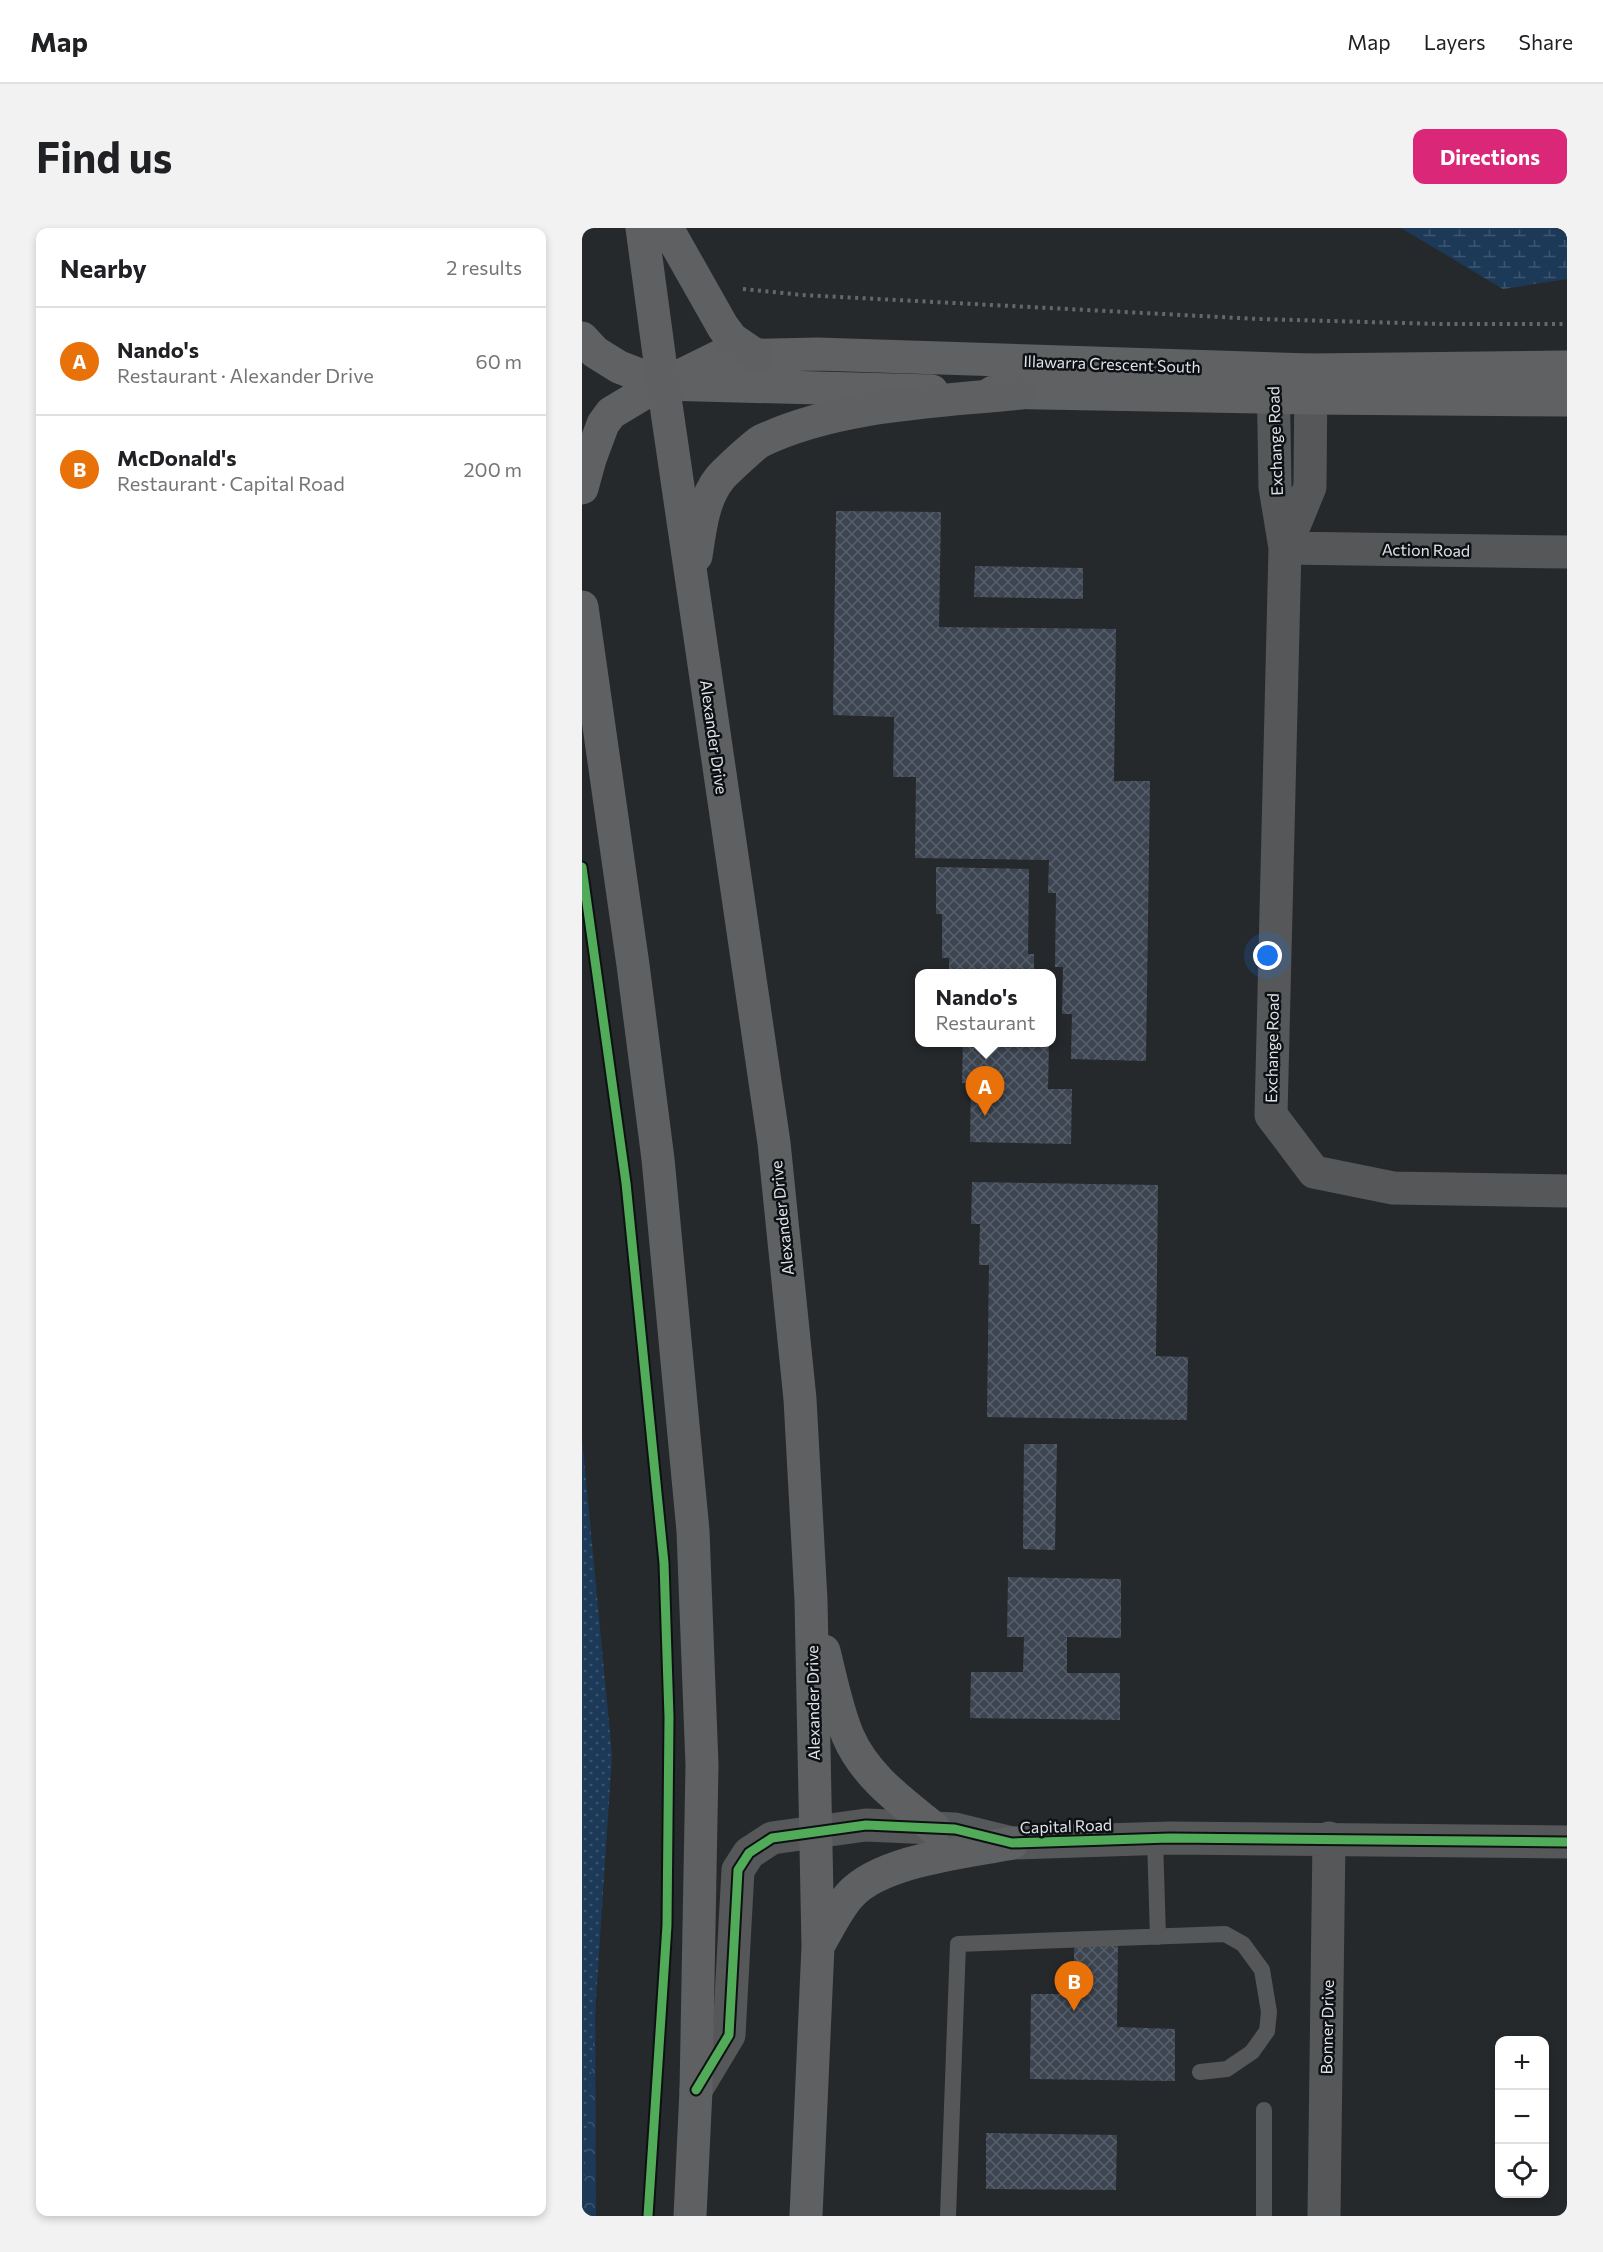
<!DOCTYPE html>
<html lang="en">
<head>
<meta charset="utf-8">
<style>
  :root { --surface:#fff; --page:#f2f2f2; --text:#202124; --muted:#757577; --line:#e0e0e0; --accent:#db2777 }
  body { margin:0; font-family:Commissioner,sans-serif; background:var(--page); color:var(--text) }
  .controls { position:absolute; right:18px; bottom:18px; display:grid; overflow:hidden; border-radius:12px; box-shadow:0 3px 9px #0003 }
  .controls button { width:54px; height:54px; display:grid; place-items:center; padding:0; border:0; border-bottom:2px solid var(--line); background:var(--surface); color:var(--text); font:30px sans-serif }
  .you { position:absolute; left:686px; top:728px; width:21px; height:21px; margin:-15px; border:4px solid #fff; border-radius:50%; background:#1a73e8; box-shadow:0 0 0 9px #1a73e833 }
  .badge { display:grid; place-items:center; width:39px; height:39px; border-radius:50%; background:var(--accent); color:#fff; font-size:20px; font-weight:700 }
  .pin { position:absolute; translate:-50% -50px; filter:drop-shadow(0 2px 3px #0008) }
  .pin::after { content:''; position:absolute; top:32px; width:21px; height:18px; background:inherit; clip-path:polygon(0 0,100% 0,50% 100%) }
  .popup { position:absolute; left:333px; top:741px; width:141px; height:78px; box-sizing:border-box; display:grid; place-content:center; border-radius:12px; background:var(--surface); filter:drop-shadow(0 2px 4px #0005); font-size:20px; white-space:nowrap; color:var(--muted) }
  .popup b { font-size:22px; color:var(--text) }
  .popup::after { content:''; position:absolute; left:50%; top:100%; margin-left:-12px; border:12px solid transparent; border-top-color:var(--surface) }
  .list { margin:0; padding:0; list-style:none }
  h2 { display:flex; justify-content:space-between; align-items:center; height:78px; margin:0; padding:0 24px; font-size:26px }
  h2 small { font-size:20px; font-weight:400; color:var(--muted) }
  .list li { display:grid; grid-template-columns:39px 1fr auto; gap:18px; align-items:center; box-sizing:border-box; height:108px; padding:0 24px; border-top:2px solid var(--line) }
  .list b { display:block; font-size:22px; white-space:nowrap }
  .list p { margin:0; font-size:20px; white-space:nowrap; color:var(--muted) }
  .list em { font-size:20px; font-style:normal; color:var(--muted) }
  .icon { flex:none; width:33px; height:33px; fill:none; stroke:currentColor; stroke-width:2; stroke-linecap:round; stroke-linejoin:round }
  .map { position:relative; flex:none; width:985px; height:1988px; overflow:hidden; border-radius:12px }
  header { display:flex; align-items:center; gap:36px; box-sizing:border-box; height:84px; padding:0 30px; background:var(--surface); border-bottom:2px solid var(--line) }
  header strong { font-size:28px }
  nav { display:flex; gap:33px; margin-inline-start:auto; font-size:21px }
  .intro { display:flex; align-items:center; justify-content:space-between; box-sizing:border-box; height:144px; padding:0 36px }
  h1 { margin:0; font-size:42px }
  .button { padding:15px 27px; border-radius:12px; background:var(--accent); color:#fff; font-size:21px; font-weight:700 }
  main { display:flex; gap:36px; padding:0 36px }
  aside { flex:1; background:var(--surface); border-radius:12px; box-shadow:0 3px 9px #0003 }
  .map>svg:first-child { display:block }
  .forest { fill:url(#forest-crowns) }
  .wetland { fill:url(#wetland-marsh) }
  .park { fill:url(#park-dots) }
  .building { fill:url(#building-cross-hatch) }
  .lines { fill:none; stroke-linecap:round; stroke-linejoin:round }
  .path { stroke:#656769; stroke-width:4; stroke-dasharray:3 4.5; stroke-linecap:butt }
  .lane { stroke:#565758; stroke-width:16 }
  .street { stroke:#565758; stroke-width:33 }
  .secondary { stroke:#606163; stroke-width:33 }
  .primary { stroke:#5e6062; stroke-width:33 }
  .cycleway-casing { stroke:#0e1114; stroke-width:13 }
  .cycleway { stroke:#51ab58; stroke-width:9 }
  .labels { text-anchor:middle; stroke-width:5; stroke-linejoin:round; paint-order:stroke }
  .street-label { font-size:16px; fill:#e0e4ea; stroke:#0e1114 }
</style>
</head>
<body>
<header>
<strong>Map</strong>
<nav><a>Map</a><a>Layers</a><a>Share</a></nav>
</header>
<div class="intro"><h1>Find us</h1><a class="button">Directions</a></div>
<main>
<aside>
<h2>Nearby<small>2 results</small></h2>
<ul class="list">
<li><span class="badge" style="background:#e8710a">A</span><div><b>Nando's</b><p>Restaurant · Alexander Drive</p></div><em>60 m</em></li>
<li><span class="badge" style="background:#e8710a">B</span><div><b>McDonald's</b><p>Restaurant · Capital Road</p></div><em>200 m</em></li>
</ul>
</aside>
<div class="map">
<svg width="985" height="1988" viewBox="0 0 985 1988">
  <defs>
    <pattern id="forest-crowns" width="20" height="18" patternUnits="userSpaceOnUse" patternTransform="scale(1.5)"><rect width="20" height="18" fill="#1c3958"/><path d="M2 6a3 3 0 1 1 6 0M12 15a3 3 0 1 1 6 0" fill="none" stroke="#3d5670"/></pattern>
    <pattern id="wetland-marsh" width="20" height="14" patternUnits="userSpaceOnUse" patternTransform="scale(1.5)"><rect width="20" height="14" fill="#1c3958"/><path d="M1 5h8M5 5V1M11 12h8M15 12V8" fill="none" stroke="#3d5670"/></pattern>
    <pattern id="park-dots" width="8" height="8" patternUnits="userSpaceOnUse" patternTransform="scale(1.5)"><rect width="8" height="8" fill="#1c3958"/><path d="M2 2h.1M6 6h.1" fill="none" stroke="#3d5670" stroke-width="1.8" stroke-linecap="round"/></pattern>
    <pattern id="building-cross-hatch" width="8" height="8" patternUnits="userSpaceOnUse" patternTransform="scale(1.5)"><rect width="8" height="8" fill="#3c4551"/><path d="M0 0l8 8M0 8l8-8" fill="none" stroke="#58606a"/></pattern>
  </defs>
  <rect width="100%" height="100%" fill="#26292c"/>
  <!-- forest -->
  <path class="forest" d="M 0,1315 L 12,1430 L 14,1988 L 0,1988 Z"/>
  <!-- wetland -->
  <path class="wetland" d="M 819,0 L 985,0 L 985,51 L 921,61 Z"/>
  <!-- park -->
  <path class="park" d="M 0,1210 L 30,1527 L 0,1985 Z"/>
  <!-- building -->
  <path class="building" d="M 254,283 L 359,284 L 357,399 L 534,401 L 532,553 L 568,553 L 564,833 L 489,831 L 490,786 L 480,786 L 481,739 L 473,739 L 474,665 L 466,665 L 467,632 L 333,630 L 334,549 L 311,549 L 312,489 L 251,487 Z
    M 393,338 L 501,340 L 501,371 L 392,369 Z
    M 354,639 L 447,641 L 446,726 L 452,726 L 452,746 L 367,746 L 367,730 L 360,730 L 360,686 L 354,686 Z
    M 381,814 L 467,814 L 466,861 L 490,861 L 489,916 L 388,914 L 389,855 L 380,855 Z
    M 390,954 L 576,957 L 574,1128 L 606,1129 L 605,1192 L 405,1189 L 407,1037 L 397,1037 L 398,996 L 389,996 Z
    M 442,1216 L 475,1216 L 473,1322 L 441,1321 Z
    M 426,1349 L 539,1351 L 539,1410 L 485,1409 L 485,1445 L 538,1445 L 538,1492 L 388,1490 L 389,1444 L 441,1444 L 442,1409 L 425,1409 Z
    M 492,1712 L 536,1713 L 535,1799 L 593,1801 L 593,1853 L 448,1851 L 449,1766 L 492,1766 Z
    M 404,1905 L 535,1907 L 534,1962 L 404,1961 Z"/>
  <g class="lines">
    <!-- path -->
    <path class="path" d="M 161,61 L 220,67 L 676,91 L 858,96 L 985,96"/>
    <!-- lane -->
    <path class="lane" d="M 573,1611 L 576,1709
      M 366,1988 L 376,1716 L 643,1706 L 661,1716 L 680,1742 L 687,1784 L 685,1803 L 670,1824 L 645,1841 L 618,1844
      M 682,1988 L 682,1882"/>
    <!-- street -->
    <path class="street" d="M 691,142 L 693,259 L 703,320 L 689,887 L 732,944 L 811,960 L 985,963
      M 703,320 L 985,324
      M 703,320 L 728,259 L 729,142
      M 114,1862 L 147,1807 L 156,1642 L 167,1625 L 190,1610 L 284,1597 L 373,1601 L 430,1615 L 588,1610 L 985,1614
      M 742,1988 L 747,1610"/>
    <!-- secondary -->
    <path class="secondary" d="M 0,110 L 13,124 L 37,139 L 81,156 L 350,163
      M 411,164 L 729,170 L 985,172
      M 0,260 L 8,231 L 21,196 L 29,185 L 59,167 L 138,128 L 235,126 L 729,142 L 985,139"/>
    <!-- primary -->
    <path class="primary" d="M 60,0 L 81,156 L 192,915 L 218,1171 L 229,1372 L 236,1718 L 224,1988
      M 85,0 L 141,99 L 150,111 L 175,128
      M 114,328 C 118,302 121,271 138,250 C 144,243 172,217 179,213 C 257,176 354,174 439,165
      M 0,379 L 51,737 L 76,931 L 111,1303 L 120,1537 L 114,1862 L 108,1988
      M 242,1423 C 249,1451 255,1482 266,1508 C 283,1548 320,1574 352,1600
      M 236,1718 C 246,1702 255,1681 268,1667 C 299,1632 385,1624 430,1615"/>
    <!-- cycleway casing -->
    <g class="cycleway-casing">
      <path id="cycleway" d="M 0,639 L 44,955 L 82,1335 L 87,1489 L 85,1697 L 66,1988
        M 114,1862 L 147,1807 L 156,1642 L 167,1625 L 190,1610 L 284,1597 L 373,1601 L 430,1615 L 588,1610 L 985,1614"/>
    </g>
    <!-- cycleway -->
    <use href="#cycleway" class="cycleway"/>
  </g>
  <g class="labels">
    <!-- street labels -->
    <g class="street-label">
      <text transform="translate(530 136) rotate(2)" y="6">Illawarra Crescent South</text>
      <text transform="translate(693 213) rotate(-92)" y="6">Exchange Road</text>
      <text transform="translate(844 322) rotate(1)" y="6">Action Road</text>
      <text transform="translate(132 509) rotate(82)" y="6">Alexander Drive</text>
      <text transform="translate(690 820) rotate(-89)" y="6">Exchange Road</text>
      <text transform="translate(200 990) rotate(-96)" y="6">Alexander Drive</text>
      <text transform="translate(231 1475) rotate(-91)" y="6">Alexander Drive</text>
      <text transform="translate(484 1598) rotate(-2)" y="6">Capital Road</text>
      <text transform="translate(745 1799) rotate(-89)" y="6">Bonner Drive</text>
    </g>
  </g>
</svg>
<div class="controls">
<button>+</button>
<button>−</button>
<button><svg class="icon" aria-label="locate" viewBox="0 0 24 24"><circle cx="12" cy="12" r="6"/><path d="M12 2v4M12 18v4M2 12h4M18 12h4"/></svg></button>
</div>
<div class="you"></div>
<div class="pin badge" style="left:403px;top:888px;background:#e8710a">A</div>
<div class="popup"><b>Nando's</b>Restaurant</div>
<div class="pin badge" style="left:492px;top:1783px;background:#e8710a">B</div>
</div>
</main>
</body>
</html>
